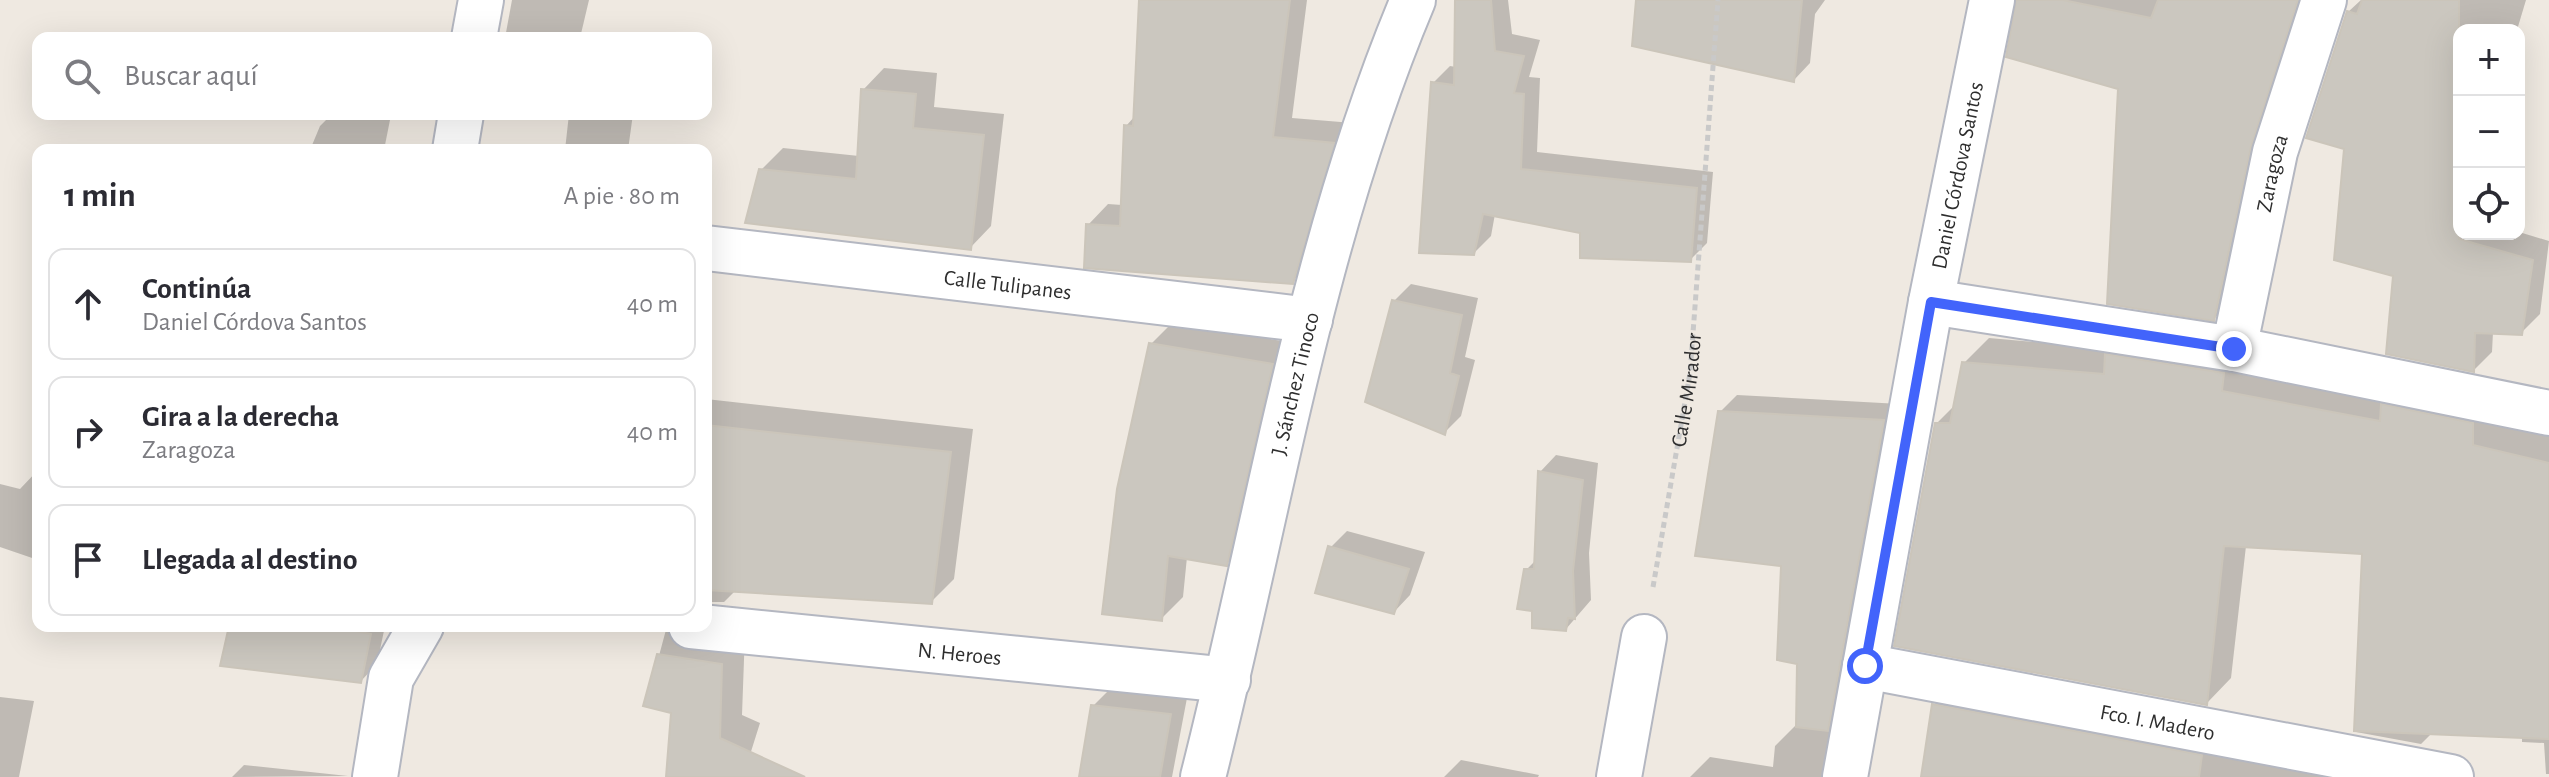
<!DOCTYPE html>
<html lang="es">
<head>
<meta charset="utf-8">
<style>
  :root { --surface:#fff; --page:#f2f2f3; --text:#2b2b33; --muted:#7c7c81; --line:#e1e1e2 }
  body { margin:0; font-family:"Alegreya Sans",sans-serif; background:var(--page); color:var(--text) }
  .controls { position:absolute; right:24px; top:24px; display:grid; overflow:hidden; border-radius:16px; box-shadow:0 8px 32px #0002 }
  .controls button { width:72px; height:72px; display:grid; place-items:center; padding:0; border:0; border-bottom:2px solid var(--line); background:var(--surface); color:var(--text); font:40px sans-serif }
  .stop { position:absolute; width:24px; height:24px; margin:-18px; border:6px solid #4264fb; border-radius:50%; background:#fff }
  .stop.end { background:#4264fb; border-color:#fff; box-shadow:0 2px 8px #0008 }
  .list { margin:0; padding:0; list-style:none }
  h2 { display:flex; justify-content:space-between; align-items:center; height:104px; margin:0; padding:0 32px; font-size:34px }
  h2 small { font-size:26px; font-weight:400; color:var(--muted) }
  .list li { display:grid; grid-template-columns:52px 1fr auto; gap:24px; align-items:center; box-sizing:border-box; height:112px; margin:0 16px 16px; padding:0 16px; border:2px solid var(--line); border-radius:16px }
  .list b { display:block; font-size:30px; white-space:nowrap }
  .list p { margin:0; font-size:26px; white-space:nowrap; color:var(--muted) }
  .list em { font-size:26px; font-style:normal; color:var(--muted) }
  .icon { flex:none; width:44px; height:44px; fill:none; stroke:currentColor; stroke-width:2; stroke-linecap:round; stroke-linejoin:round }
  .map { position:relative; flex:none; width:2549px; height:777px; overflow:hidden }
  .search { position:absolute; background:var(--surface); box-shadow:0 8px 32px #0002; left:32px; top:32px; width:680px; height:88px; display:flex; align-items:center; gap:20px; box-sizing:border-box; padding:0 28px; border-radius:16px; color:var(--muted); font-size:30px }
  .panel { position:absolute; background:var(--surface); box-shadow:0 8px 32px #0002; left:32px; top:144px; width:680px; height:488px; border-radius:16px }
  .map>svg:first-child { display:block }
  .shadow { fill:#0003 }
  .building { fill:#cbc7bf; stroke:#cbc5ba; stroke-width:2 }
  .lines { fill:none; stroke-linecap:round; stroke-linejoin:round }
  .minor-casing { stroke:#b4b7c1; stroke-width:48 }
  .path { stroke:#c9c9c9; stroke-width:5; stroke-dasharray:6 4; stroke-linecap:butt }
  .minor { stroke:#fff; stroke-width:44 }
  .route { stroke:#4264fb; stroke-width:10 }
  .labels { text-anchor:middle; stroke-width:6; stroke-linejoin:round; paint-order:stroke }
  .street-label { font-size:22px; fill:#2e2e2e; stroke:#fff }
</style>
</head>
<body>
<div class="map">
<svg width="2549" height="777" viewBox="0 0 2549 777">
  <rect width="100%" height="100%" fill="#efe9e1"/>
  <!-- shadow -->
  <path class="shadow" d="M 512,0 L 589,0 L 580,38 L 505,38 Z
    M 1141,0 L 1307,0 L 1292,118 L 1353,123 L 1313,261 L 1292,281 L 1088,225 L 1108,204 L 1122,205 L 1126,126 L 1135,116 Z
    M 1457,0 L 1508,0 L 1512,34 L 1540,40 L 1529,77 L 1540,78 L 1537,152 L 1713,172 L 1707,243 L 1690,260 L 1582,232 L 1495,214 L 1491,236 L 1474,253 L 1433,83 L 1450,66 L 1456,67 Z
    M 1638,0 L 1825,0 L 1815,14 L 1810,63 L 1794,80 Z
    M 2017,0 L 2313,0 L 2238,294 L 2214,319 L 2120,87 Z
    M 2361,0 L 2526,0 L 2517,30 L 2459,30 L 2459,234 L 2519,232 L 2549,241 L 2540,314 L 2521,333 L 2493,332 L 2492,352 L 2474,370 L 2396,274 L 2346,148 L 2348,12 Z
    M 884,68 L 937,73 L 934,107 L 1004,114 L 991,226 L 970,248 L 761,170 L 783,148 L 859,156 L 863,90 Z
    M 332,114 L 361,114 L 390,120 L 384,150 L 310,150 L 320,126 Z
    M 569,114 L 633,114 L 628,150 L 565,150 Z
    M 1411,284 L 1478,298 L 1465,357 L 1475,360 L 1461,416 L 1445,432 L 1394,301 Z
    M 1173,322 L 1293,343 L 1248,542 L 1226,564 L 1187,557 L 1183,597 L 1161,619 L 1151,344 Z
    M 2131,330 L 2549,432 L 2549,774 L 2546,774 L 2544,743 L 2522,742 L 2522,736 L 2433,732 L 2421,744 L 2356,732 L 2364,552 L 2246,546 L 2231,678 L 2207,703 L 1936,424 L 1956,404 L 1964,363 L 1989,338 L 2113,349 Z
    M 1737,395 L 1900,404 L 1844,712 L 1831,725 L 1846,726 L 1837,777 L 1690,777 L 1710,757 L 1773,767 L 1775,746 L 1798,723 L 1799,662 L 1783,564 L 1720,412 Z
    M 706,399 L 973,429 L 954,579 L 931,602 L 736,590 L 724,602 L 706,602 Z
    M 1556,455 L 1598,463 L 1589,553 L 1591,600 L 1566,629 L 1534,610 L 1526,570 L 1536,560 L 1540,472 Z
    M 38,470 L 38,560 L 0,547 L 0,484 L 20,489 Z
    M 1347,531 L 1425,552 L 1410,595 L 1394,612 L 1330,548 Z
    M 231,626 L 385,626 L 377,664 L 361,681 Z
    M 667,626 L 706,626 L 745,632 L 742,715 L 760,723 L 743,777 L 668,777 L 673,712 L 646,704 Z
    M 1959,680 L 2439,777 L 1923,777 L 1934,705 Z
    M 1110,689 L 1187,698 L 1172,777 L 1081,777 L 1093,706 Z
    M 0,697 L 34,701 L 19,777 L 0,777 Z
    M 1461,760 L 1539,775 L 1538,777 L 1444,777 Z
    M 244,765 L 348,776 L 232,777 Z"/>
  <!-- building -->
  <path class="building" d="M 1139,0 L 1290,0 L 1273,137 L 1335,143 L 1293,284 L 1084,268 L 1086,224 L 1120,226 L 1124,125 L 1133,126 Z
    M 1455,0 L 1491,0 L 1495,51 L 1524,56 L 1514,93 L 1524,94 L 1521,169 L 1697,188 L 1691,262 L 1580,258 L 1580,233 L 1483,214 L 1474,255 L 1419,253 L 1431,82 L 1454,85 Z
    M 1636,0 L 1802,0 L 1794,82 L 1632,46 Z
    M 2016,0 L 2063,0 L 2151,18 L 2158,0 L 2298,0 L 2251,147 L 2214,321 L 2107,304 L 2118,89 L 2006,57 Z
    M 2362,0 L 2459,0 L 2459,239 L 2533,260 L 2522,335 L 2475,333 L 2474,372 L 2386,354 L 2393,276 L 2334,260 L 2344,149 L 2306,138 L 2347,11 L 2357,14 Z
    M 861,89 L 916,94 L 913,128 L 984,135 L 971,250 L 745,223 L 759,169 L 856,179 Z
    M 1392,300 L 1462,315 L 1450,373 L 1459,376 L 1445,435 L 1365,402 Z
    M 1149,343 L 1273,364 L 1227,566 L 1168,556 L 1162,621 L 1102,614 L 1117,489 Z
    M 2105,354 L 2224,373 L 2222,391 L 2380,421 L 2381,404 L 2473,423 L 2473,445 L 2549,463 L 2549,739 L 2354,731 L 2362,554 L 2224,546 L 2207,705 L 1894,646 L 1935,423 L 1950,423 L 1962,362 L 2104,374 Z
    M 1718,411 L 1884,420 L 1828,731 L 1796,727 L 1797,664 L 1777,660 L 1781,566 L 1695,556 Z
    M 706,425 L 951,452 L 932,604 L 706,590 Z
    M 1538,471 L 1583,480 L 1573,571 L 1575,619 L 1568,618 L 1566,631 L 1532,628 L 1532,611 L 1517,609 L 1524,569 L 1534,569 Z
    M 1328,546 L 1409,569 L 1394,614 L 1315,593 Z
    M 229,626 L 332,626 L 371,634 L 361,683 L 220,666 Z
    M 657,654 L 722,664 L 720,738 L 805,777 L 666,777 L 671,713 L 643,706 Z
    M 1932,704 L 2202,755 L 2199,777 L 1921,777 Z
    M 1091,705 L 1171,714 L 1160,777 L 1079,777 Z"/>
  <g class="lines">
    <!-- minor casing -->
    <g class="minor-casing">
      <g id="minor">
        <path d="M 474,38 L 481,0"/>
        <path d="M 455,150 L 461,114"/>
        <path id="s2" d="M 706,248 L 1310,320"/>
        <path d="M 1931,302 L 2234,349 L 2549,413"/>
        <path id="s3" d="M 2234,349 L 2275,152 L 2324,0"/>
        <path id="s4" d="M 691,626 L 1228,680"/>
        <path id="s5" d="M 1865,666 L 2451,777"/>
        <path d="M 375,777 L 391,678 L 421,626"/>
        <path id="s6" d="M 1203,777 C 1269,518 1309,247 1413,0"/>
        <path d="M 1619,777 L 1644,637"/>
        <path id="s7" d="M 1845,777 L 1931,302 L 1992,0"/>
      </g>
    </g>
    <!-- path -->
    <path class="path" id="s1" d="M 1653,587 L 1690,373 L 1718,0"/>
    <!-- minor -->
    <use href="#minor" class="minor"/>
  </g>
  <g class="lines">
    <!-- route -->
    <path class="route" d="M 1865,666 L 1931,302 L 2234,349"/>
  </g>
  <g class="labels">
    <!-- street labels -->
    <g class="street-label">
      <text dy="8" stroke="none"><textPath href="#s3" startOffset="180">Zaragoza</textPath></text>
      <text dy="8" stroke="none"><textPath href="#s7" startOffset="612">Daniel Córdova Santos</textPath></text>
      <text dy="8" stroke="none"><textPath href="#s2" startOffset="304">Calle Tulipanes</textPath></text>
      <text dy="8" stroke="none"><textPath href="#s6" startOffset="404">J. Sánchez Tinoco</textPath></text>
      <text dy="8" stroke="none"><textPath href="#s1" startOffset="200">Calle Mirador</textPath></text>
      <text dy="8" stroke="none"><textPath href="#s4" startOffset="270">N. Heroes</textPath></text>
      <text dy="8" stroke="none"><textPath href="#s5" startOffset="298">Fco. I. Madero</textPath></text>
    </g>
  </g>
</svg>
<div class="controls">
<button>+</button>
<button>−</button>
<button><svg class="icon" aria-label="locate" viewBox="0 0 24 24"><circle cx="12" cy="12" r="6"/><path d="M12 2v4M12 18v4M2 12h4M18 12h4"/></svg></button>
</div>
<div class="stop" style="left:1865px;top:666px"></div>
<div class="stop end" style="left:2234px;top:349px"></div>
<div class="search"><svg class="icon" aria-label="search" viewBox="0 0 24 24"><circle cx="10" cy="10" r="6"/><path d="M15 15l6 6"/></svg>Buscar aquí</div>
<section class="panel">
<h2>1 min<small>A pie · 80 m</small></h2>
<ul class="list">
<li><svg class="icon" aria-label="ahead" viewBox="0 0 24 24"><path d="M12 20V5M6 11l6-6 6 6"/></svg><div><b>Continúa</b><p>Daniel Córdova Santos</p></div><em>40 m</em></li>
<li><svg class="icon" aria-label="right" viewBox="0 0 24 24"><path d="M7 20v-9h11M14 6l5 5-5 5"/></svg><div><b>Gira a la derecha</b><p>Zaragoza</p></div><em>40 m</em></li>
<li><svg class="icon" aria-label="arrive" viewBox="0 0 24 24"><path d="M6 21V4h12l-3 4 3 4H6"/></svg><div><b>Llegada al destino</b></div></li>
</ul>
</section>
</div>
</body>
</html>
